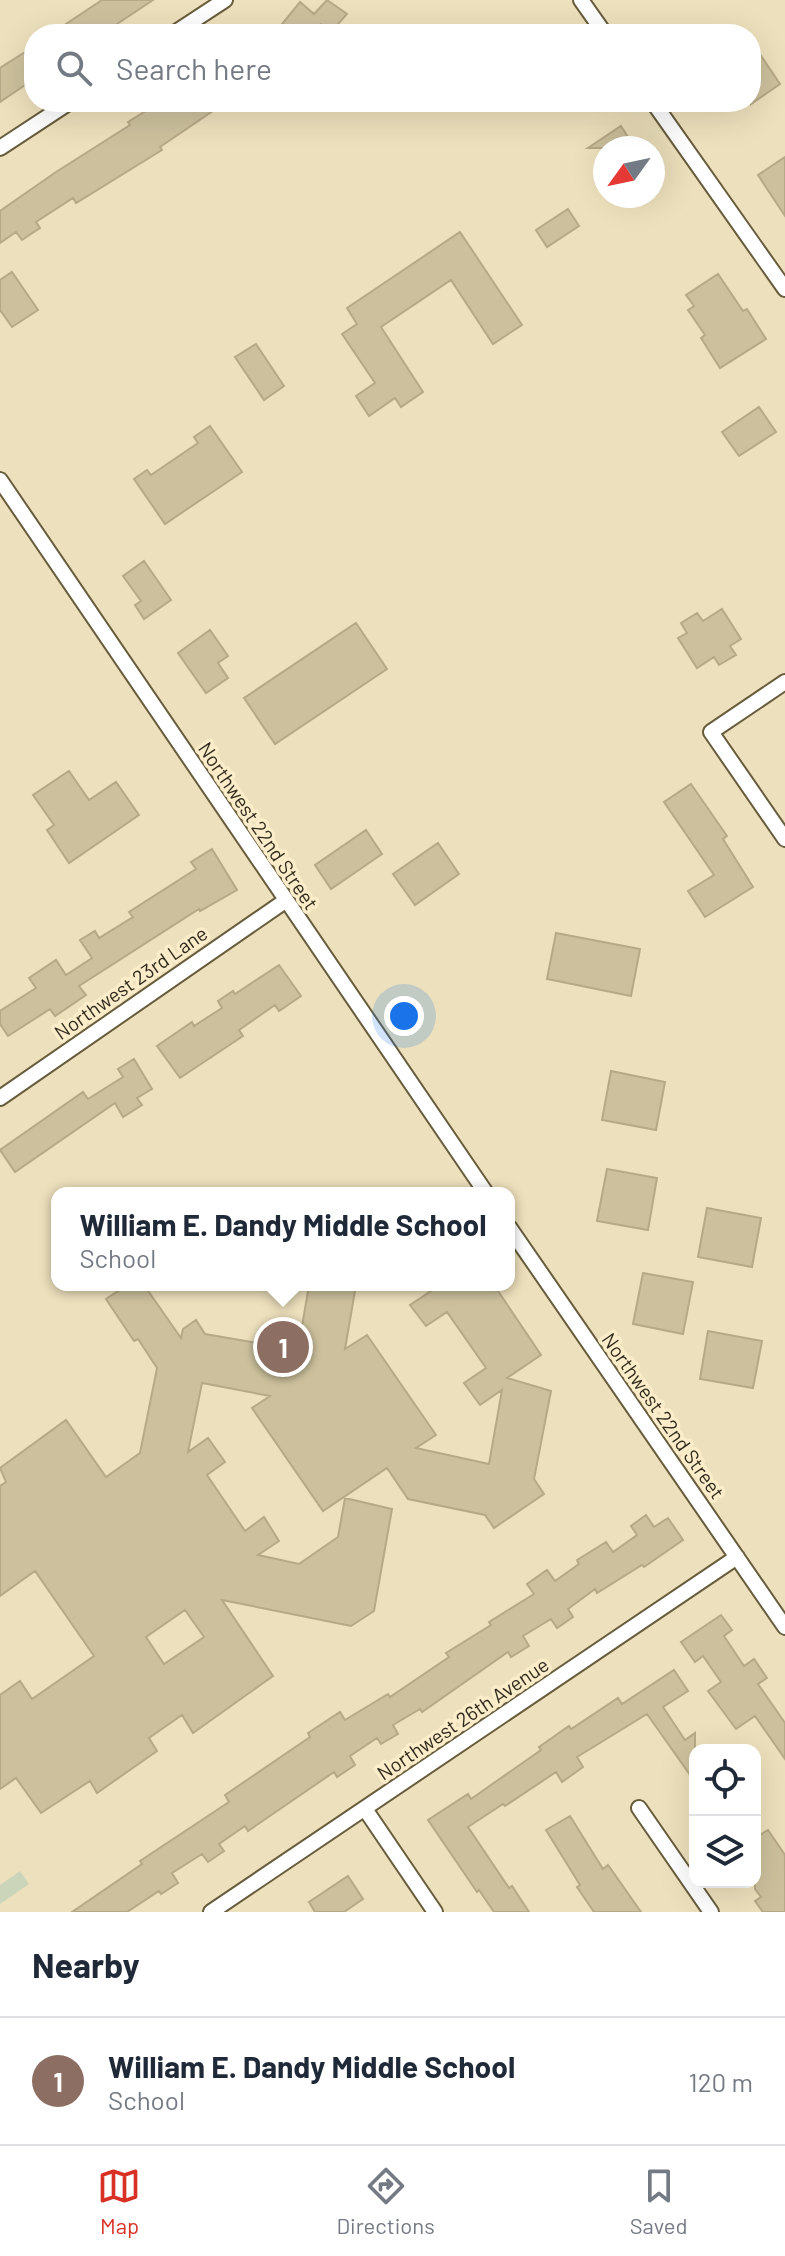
<!DOCTYPE html>
<html lang="en">
<head>
<meta charset="utf-8">
<style>
  :root { --surface:#fff; --page:#f2f2f3; --text:#1f2937; --muted:#747a83; --line:#e0e1e3; --accent:#d93025 }
  body { margin:0; font-family:Barlow,sans-serif; background:var(--page); color:var(--text) }
  .controls { position:absolute; right:24px; bottom:24px; display:grid; overflow:hidden; border-radius:16px; box-shadow:0 8px 32px #0002 }
  .controls button { width:72px; height:72px; display:grid; place-items:center; padding:0; border:0; border-bottom:2px solid var(--line); background:var(--surface); color:var(--text); font:40px sans-serif }
  .compass { position:absolute; left:593px; top:136px; width:72px; height:72px; border-radius:50%; background:var(--surface); box-shadow:0 8px 32px #0002; rotate:237deg }
  .you { position:absolute; left:404px; top:1016px; width:28px; height:28px; margin:-20px; border:6px solid #fff; border-radius:50%; background:#1a73e8; box-shadow:0 0 0 12px #1a73e833 }
  .badge { display:grid; place-items:center; width:52px; height:52px; border-radius:50%; background:var(--accent); color:#fff; font-size:26px; font-weight:700 }
  .pin { position:absolute; translate:-50% -50%; border:4px solid #fff; box-shadow:0 2px 8px #0006 }
  .popup { position:absolute; left:51px; top:1187px; width:464px; height:104px; box-sizing:border-box; display:grid; place-content:center; border-radius:16px; background:var(--surface); filter:drop-shadow(0 2px 6px #0005); font-size:26px; white-space:nowrap; color:var(--muted) }
  .popup b { font-size:30px; color:var(--text) }
  .popup::after { content:''; position:absolute; left:50%; top:100%; margin-left:-16px; border:16px solid transparent; border-top-color:var(--surface) }
  .list { margin:0; padding:0; list-style:none }
  h2 { display:flex; justify-content:space-between; align-items:center; height:104px; margin:0; padding:0 32px; font-size:34px }
  h2 small { font-size:26px; font-weight:400; color:var(--muted) }
  .list li { display:grid; grid-template-columns:52px 1fr auto; gap:24px; align-items:center; box-sizing:border-box; height:128px; padding:0 32px; border-top:2px solid var(--line) }
  .list b { display:block; font-size:30px; white-space:nowrap }
  .list p { margin:0; font-size:26px; white-space:nowrap; color:var(--muted) }
  .list em { font-size:26px; font-style:normal; color:var(--muted) }
  .icon { flex:none; width:44px; height:44px; fill:none; stroke:currentColor; stroke-width:2; stroke-linecap:round; stroke-linejoin:round }
  .map { position:relative; flex:none; width:785px; height:1912px; overflow:hidden }
  .search { position:absolute; background:var(--surface); box-shadow:0 8px 32px #0002; left:24px; right:24px; top:24px; height:88px; display:flex; align-items:center; gap:20px; box-sizing:border-box; padding:0 28px; border-radius:32px; color:var(--muted); font-size:30px }
  .sheet { height:232px; background:var(--surface) }
  nav { display:flex; justify-content:space-around; align-items:center; box-sizing:border-box; height:112px; border-top:2px solid var(--line); background:var(--surface); font-size:22px; color:var(--muted) }
  nav a { display:grid; justify-items:center; gap:4px }
  nav .on { color:var(--accent) }
  .map>svg:first-child { display:block }
  .green { fill:#cad5b9 }
  .building { fill:#cdc19d; stroke:#b6a987; stroke-width:2; fill-rule:evenodd }
  .lines { fill:none; stroke-linecap:round; stroke-linejoin:round }
  .street-casing { stroke:#675c3c; stroke-width:18 }
  .street { stroke:#fff; stroke-width:14 }
  .labels { text-anchor:middle; stroke-width:7; stroke-linejoin:round; paint-order:stroke }
  .street-label { font-size:20px; fill:#302b1d; stroke:#fbedc9 }
</style>
</head>
<body>
<div class="map">
<svg width="785" height="1912" viewBox="0 0 785 1912">
  <rect width="100%" height="100%" fill="#ede0bc"/>
  <!-- green -->
  <path class="green" d="M 20,1871 L 29,1884 L 0,1904 L 0,1885 Z"/>
  <!-- building -->
  <path class="building" d="M 102,0 L 153,0 L 102,34 L 51,34 Z
    M 327,0 L 347,14 L 331,32 L 321,24 L 312,34 L 274,34 L 300,2 L 314,14 Z
    M 751,41 L 780,84 L 751,104 Z
    M 25,52 L 34,65 L 34,79 L 0,102 L 0,68 Z
    M 160,102 L 226,102 L 160,147 L 162,150 L 76,203 L 73,198 L 36,222 L 40,228 L 22,240 L 16,232 L 0,243 L 0,211 L 56,172 L 130,125 L 128,122 Z
    M 621,126 L 635,148 L 588,148 Z
    M 785,157 L 785,216 L 758,175 Z
    M 568,209 L 579,226 L 547,247 L 536,230 Z
    M 460,232 L 522,325 L 493,344 L 451,280 L 381,327 L 423,392 L 401,407 L 395,398 L 369,416 L 356,396 L 375,383 L 342,334 L 357,324 L 347,308 Z
    M 12,272 L 38,310 L 12,327 L 0,310 L 0,280 Z
    M 718,274 L 743,311 L 747,309 L 766,339 L 720,368 L 701,338 L 705,335 L 688,310 L 694,306 L 686,295 Z
    M 256,344 L 284,386 L 264,400 L 235,357 Z
    M 759,407 L 776,432 L 739,456 L 722,432 Z
    M 210,426 L 242,472 L 165,524 L 134,479 L 147,470 L 151,475 L 198,443 L 194,437 Z
    M 144,561 L 171,600 L 144,619 L 135,605 L 141,601 L 123,576 Z
    M 722,609 L 741,639 L 730,646 L 736,655 L 719,665 L 714,657 L 697,668 L 678,638 L 687,633 L 681,623 L 697,613 L 703,621 Z
    M 356,623 L 387,669 L 275,744 L 244,698 Z
    M 210,630 L 228,656 L 218,663 L 228,678 L 206,693 L 178,653 Z
    M 69,771 L 89,800 L 116,782 L 139,815 L 69,863 L 47,830 L 54,825 L 33,795 Z
    M 691,784 L 727,836 L 723,839 L 753,887 L 705,917 L 688,891 L 714,875 L 664,802 Z
    M 366,830 L 382,854 L 331,889 L 315,865 Z
    M 438,843 L 459,874 L 415,905 L 393,874 Z
    M 212,849 L 237,890 L 200,911 L 199,909 L 79,986 L 86,995 L 55,1016 L 50,1009 L 8,1036 L 0,1024 L 0,1011 L 36,988 L 29,978 L 56,960 L 66,975 L 92,958 L 80,940 L 95,931 L 99,938 L 133,917 L 129,912 L 196,869 L 191,862 Z
    M 556,933 L 640,949 L 631,996 L 547,979 Z
    M 279,965 L 301,996 L 279,1011 L 275,1005 L 239,1030 L 243,1036 L 180,1078 L 157,1046 L 192,1022 L 194,1026 L 222,1008 L 218,1001 L 233,991 L 235,994 Z
    M 134,1059 L 152,1089 L 137,1098 L 142,1105 L 123,1117 L 115,1103 L 15,1172 L 0,1150 L 83,1092 L 88,1099 L 123,1077 L 118,1069 Z
    M 611,1071 L 665,1082 L 656,1130 L 602,1120 Z
    M 607,1169 L 657,1178 L 648,1230 L 597,1221 Z
    M 707,1208 L 761,1218 L 752,1267 L 698,1257 Z
    M 643,1273 L 693,1282 L 683,1334 L 633,1324 Z
    M 127,1285 L 144,1285 L 181,1338 L 183,1329 L 196,1320 L 205,1334 L 298,1350 L 309,1285 L 356,1285 L 345,1349 L 367,1335 L 436,1435 L 416,1448 L 489,1464 L 502,1390 L 480,1405 L 464,1383 L 486,1368 L 447,1312 L 426,1326 L 410,1305 L 440,1285 L 494,1285 L 541,1355 L 507,1378 L 551,1391 L 534,1479 L 544,1494 L 494,1528 L 485,1515 L 408,1499 L 387,1468 L 323,1511 L 252,1408 L 270,1396 L 202,1383 L 188,1452 L 208,1438 L 225,1462 L 207,1475 L 245,1531 L 264,1517 L 279,1541 L 258,1555 L 299,1564 L 338,1537 L 345,1498 L 392,1509 L 374,1611 L 351,1626 L 222,1600 L 273,1676 L 193,1733 L 182,1715 L 149,1738 L 157,1751 L 97,1793 L 90,1781 L 41,1813 L 16,1778 L 0,1789 L 0,1695 L 20,1681 L 32,1699 L 94,1656 L 35,1571 L 0,1596 L 0,1486 L 6,1482 L 0,1468 L 66,1420 L 106,1477 L 140,1453 L 157,1368 L 138,1339 L 134,1341 L 106,1299 ZM 185,1610 L 204,1637 L 164,1664 L 146,1637 Z
    M 708,1331 L 762,1341 L 753,1388 L 700,1379 Z
    M 646,1515 L 654,1527 L 668,1518 L 683,1540 L 644,1567 L 642,1565 L 597,1593 L 595,1589 L 568,1609 L 573,1617 L 557,1628 L 551,1619 L 523,1636 L 529,1646 L 511,1657 L 508,1652 L 422,1712 L 420,1709 L 393,1725 L 398,1734 L 381,1744 L 377,1738 L 350,1756 L 355,1765 L 337,1777 L 334,1772 L 248,1831 L 245,1826 L 219,1844 L 224,1851 L 208,1862 L 202,1854 L 172,1873 L 178,1883 L 161,1894 L 159,1891 L 127,1912 L 72,1912 L 142,1864 L 140,1861 L 229,1802 L 225,1795 L 310,1737 L 308,1733 L 340,1712 L 345,1720 L 388,1694 L 390,1697 L 449,1657 L 446,1653 L 491,1625 L 489,1622 L 534,1594 L 527,1584 L 547,1570 L 555,1581 L 579,1564 L 577,1560 L 606,1542 L 613,1552 L 637,1535 L 631,1526 Z
    M 721,1615 L 732,1630 L 724,1636 L 744,1666 L 754,1659 L 767,1678 L 758,1684 L 785,1723 L 785,1759 L 755,1716 L 736,1729 L 708,1691 L 721,1682 L 703,1656 L 695,1662 L 681,1642 Z
    M 674,1670 L 688,1691 L 663,1707 L 685,1740 L 695,1733 L 695,1782 L 647,1714 L 577,1757 L 583,1767 L 562,1782 L 556,1772 L 505,1806 L 503,1804 L 468,1827 L 509,1888 L 512,1886 L 529,1912 L 494,1912 L 479,1890 L 477,1892 L 428,1820 L 468,1794 L 471,1799 L 541,1750 L 539,1747 L 569,1726 L 571,1729 L 618,1698 L 622,1704 Z
    M 570,1816 L 603,1869 L 608,1865 L 641,1912 L 594,1912 L 577,1887 L 580,1885 L 546,1830 Z
    M 768,1830 L 785,1855 L 785,1912 L 763,1912 L 755,1901 L 761,1897 L 755,1889 L 755,1838 Z
    M 348,1876 L 363,1899 L 344,1912 L 315,1912 L 309,1902 Z"/>
  <g class="lines">
    <!-- street casing -->
    <g class="street-casing">
      <path id="street" d="M 581,0 L 605,34
        M 173,34 L 225,0
        M 653,102 L 785,289
        M 0,148 L 70,102
        M 0,480 L 486,1193
        M 785,682 L 711,732 L 785,839
        M 0,1098 L 285,901
        M 509,1227 L 785,1627
        M 639,1808 L 711,1912
        M 365,1809 L 435,1912
        M 211,1912 L 737,1557"/>
    </g>
    <!-- street -->
    <use href="#street" class="street"/>
  </g>
  <g class="labels">
    <!-- street labels -->
    <g class="street-label">
      <text transform="translate(258 826) rotate(56)" y="7">Northwest 22nd Street</text>
      <text transform="translate(131 983) rotate(-35)" y="7">Northwest 23rd Lane</text>
      <text transform="translate(663 1416) rotate(55)" y="7">Northwest 22nd Street</text>
      <text transform="translate(463 1719) rotate(-34)" y="7">Northwest 26th Avenue</text>
    </g>
  </g>
</svg>
<div class="controls">
<button><svg class="icon" aria-label="locate" viewBox="0 0 24 24"><circle cx="12" cy="12" r="6"/><path d="M12 2v4M12 18v4M2 12h4M18 12h4"/></svg></button>
<button><svg class="icon" aria-label="layers" viewBox="0 0 24 24"><path d="M12 4l9 5-9 5-9-5zM3 14l9 5 9-5"/></svg></button>
</div>
<svg class="compass" viewBox="-18 -18 36 36"><path d="M0-13l5 13h-10z" fill="#e53935"/><path d="M0 13l5-13h-10z" fill="#747a83"/></svg>
<div class="you"></div>
<div class="pin badge" style="left:283px;top:1347px;background:#8d6e63">1</div>
<div class="popup"><b>William E. Dandy Middle School</b>School</div>
<div class="search"><svg class="icon" aria-label="search" viewBox="0 0 24 24"><circle cx="10" cy="10" r="6"/><path d="M15 15l6 6"/></svg>Search here</div>
</div>
<section class="sheet">
<h2>Nearby<small></small></h2>
<ul class="list">
<li><span class="badge" style="background:#8d6e63">1</span><div><b>William E. Dandy Middle School</b><p>School</p></div><em>120 m</em></li>
</ul>
</section>
<nav>
<a class="on"><svg class="icon" aria-label="map" viewBox="0 0 24 24"><path d="M3 6l6-2 6 2 6-2v14l-6 2-6-2-6 2zM9 4v14M15 6v14"/></svg>Map</a>
<a><svg class="icon" aria-label="directions" viewBox="0 0 24 24"><path d="M12 3l9 9-9 9-9-9zM9 14v-3h6M13 9l2 2-2 2"/></svg>Directions</a>
<a><svg class="icon" aria-label="saved" viewBox="0 0 24 24"><path d="M7 4h10v16l-5-4-5 4z"/></svg>Saved</a>
</nav>
</body>
</html>
